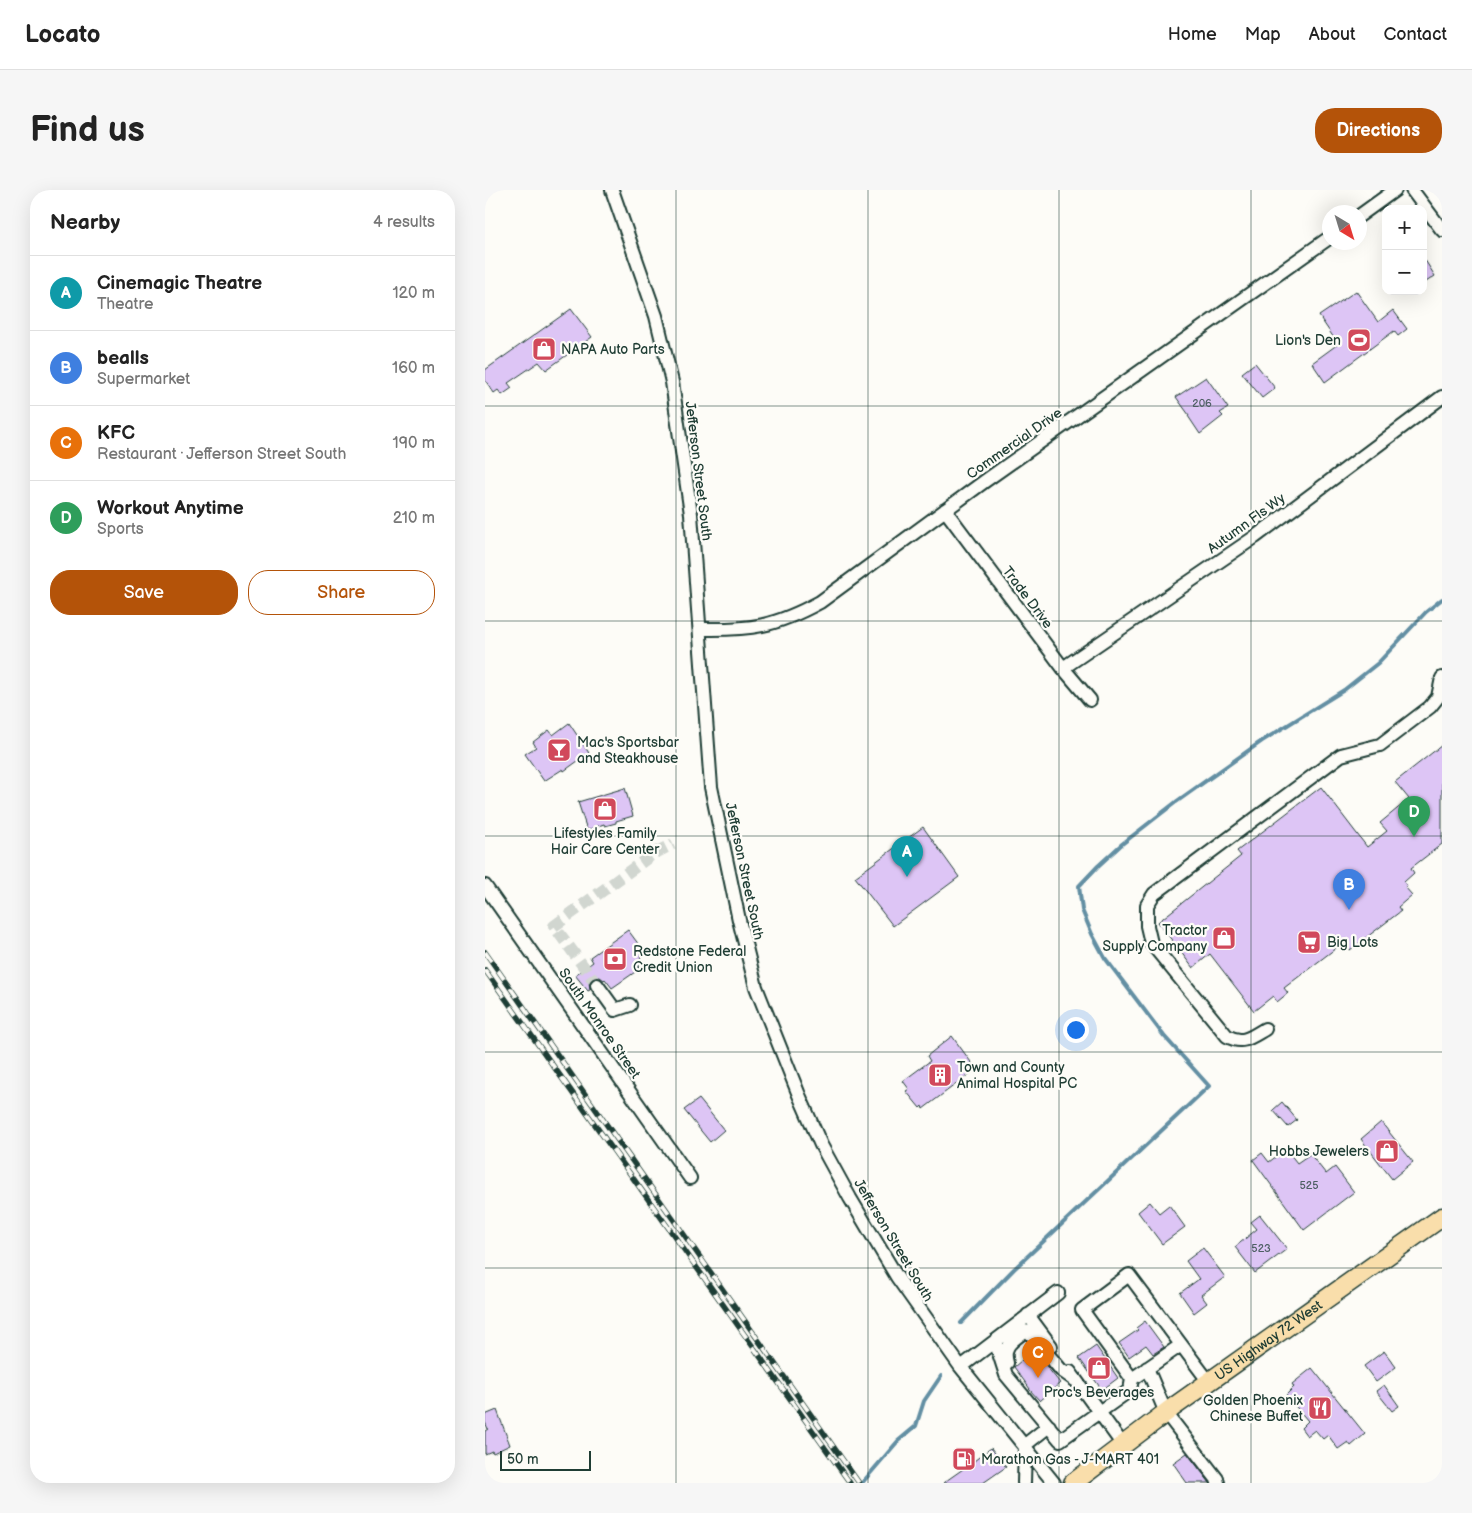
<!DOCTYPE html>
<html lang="en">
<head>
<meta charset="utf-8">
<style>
  :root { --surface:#fff; --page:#f6f6f6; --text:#222; --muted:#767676; --line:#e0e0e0; --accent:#b45309 }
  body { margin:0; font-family:"Balsamiq Sans",sans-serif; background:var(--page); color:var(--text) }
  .controls { position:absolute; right:15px; top:15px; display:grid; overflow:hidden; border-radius:10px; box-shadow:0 5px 20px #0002 }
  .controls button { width:45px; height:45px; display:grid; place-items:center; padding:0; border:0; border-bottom:1px solid var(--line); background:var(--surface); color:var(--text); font:25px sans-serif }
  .compass { position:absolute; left:837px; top:15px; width:45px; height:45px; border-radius:50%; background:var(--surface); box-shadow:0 5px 20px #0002; rotate:142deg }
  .scale { position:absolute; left:15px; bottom:12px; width:91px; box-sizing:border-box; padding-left:5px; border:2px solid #1f3d34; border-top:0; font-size:14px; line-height:18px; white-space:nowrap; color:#1f3d34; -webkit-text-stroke:4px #fdfcf7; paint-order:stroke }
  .you { position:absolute; left:590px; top:839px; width:18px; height:18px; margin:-12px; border:4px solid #fff; border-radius:50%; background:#1a73e8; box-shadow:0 0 0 8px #1a73e833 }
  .badge { display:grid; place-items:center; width:32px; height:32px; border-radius:50%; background:var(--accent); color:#fff; font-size:16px; font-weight:700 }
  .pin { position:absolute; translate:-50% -41px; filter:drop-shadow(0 1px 2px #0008) }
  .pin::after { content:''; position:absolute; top:26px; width:18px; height:15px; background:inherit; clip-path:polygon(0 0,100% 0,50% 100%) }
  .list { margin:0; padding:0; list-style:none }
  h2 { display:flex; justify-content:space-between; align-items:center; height:65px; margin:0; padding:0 20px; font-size:21px }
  h2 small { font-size:16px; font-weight:400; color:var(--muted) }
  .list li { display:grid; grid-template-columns:32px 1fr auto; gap:15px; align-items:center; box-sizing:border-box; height:75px; padding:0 20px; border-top:1px solid var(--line) }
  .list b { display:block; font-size:19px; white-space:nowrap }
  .list p { margin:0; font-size:16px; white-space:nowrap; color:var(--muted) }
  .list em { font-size:16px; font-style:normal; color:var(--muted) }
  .actions { display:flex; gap:10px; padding:15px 20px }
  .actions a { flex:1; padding:11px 0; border:1px solid var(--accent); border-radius:20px; text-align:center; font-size:18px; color:var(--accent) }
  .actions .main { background:var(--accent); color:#fff }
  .map { position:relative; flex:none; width:957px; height:1293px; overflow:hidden; border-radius:20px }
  header { display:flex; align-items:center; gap:30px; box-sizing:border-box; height:70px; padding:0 25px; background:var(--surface); border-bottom:1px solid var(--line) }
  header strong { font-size:24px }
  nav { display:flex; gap:28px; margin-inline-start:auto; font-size:18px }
  .intro { display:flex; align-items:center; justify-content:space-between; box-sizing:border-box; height:120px; padding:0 30px }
  h1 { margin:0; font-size:35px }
  .button { padding:12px 22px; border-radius:20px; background:var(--accent); color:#fff; font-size:18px; font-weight:700 }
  main { display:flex; gap:30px; padding:0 30px }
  aside { flex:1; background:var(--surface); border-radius:20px; box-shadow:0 5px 20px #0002 }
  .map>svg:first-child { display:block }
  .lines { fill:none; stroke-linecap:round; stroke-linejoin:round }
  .stream { stroke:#638fa3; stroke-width:4 }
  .building { fill:#ddc5f5; stroke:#1f3d34 }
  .minor-tunnel { stroke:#d1d6d0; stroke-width:12; stroke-dasharray:12 6; stroke-linecap:butt }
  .minor-casing { stroke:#1f3d34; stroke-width:16 }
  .highway-casing { stroke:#1f3d34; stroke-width:21 }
  .minor { stroke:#fdfcf7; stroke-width:12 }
  .highway { stroke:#f9deab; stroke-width:18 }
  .rail-casing { stroke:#1f3d34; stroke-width:5.5 }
  .rail { stroke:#fdfcf7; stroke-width:4; stroke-dasharray:11; stroke-linecap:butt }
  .grid { fill:none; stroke:#1f3d34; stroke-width:1; stroke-opacity:0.55 }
  .labels { text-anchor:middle; stroke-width:4.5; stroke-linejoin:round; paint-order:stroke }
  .number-label { font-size:11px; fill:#4e5f64 }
  .poi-label { font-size:14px; fill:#1f3d34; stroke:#fdfcf7; text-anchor:start }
  .street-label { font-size:14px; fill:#1f3d34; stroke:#fdfcf7 }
</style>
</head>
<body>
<header>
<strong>Locato</strong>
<nav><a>Home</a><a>Map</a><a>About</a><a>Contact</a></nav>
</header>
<div class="intro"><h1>Find us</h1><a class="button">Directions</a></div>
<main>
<aside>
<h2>Nearby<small>4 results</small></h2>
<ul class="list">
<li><span class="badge" style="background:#0f9aa8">A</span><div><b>Cinemagic Theatre</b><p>Theatre</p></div><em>120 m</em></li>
<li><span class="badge" style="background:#3f7fe0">B</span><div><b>bealls</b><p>Supermarket</p></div><em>160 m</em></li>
<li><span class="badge" style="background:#e8710a">C</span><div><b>KFC</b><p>Restaurant · Jefferson Street South</p></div><em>190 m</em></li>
<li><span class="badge" style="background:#2e9e5b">D</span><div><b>Workout Anytime</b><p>Sports</p></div><em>210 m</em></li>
</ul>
<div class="actions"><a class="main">Save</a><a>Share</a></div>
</aside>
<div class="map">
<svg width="957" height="1293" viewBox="0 0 957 1293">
  <rect width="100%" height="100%" fill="#fdfcf7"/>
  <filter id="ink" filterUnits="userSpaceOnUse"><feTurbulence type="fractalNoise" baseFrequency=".02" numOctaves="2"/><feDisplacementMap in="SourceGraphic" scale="10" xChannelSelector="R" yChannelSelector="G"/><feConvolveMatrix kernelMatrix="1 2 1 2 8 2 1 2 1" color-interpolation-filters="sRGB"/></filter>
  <g filter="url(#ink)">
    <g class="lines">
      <!-- stream -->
      <path class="stream" d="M 476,1133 L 529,1079 L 724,896 L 679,846 L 620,768 L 607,744 L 597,720 L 594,696 L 613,676 L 637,654 L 691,612 L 777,551 L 859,500 L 893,473 L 941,422 L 957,409
        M 377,1293 L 413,1251 L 431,1236 L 439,1211 L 456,1186"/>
    </g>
    <!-- building -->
    <path class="building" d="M 938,67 L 950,86 L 938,94 Z
      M 871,101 L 893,132 L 908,120 L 922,139 L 913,146 L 909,141 L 840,192 L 827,173 L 853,154 L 834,126 Z
      M 86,119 L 107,147 L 61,180 L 54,172 L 23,193 L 27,198 L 17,205 L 13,200 L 9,203 L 0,190 L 0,180 Z
      M 770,173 L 790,198 L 777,208 L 757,183 Z
      M 721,187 L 743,218 L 735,223 L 738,226 L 715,244 L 703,226 L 704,225 L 691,207 Z
      M 84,533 L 104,563 L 79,581 L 78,579 L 59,591 L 40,564 L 51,557 L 48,552 L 64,540 L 68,545 Z
      M 957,555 L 957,654 L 926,678 L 929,683 L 919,692 L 922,696 L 920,697 L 927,705 L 913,717 L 916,721 L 865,760 L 859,752 L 799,798 L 803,803 L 792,812 L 788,806 L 769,821 L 725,764 L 708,778 L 673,732 L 756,666 L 752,661 L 836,597 L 882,657 L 902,641 L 895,633 L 924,609 L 910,592 Z
      M 140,598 L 148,626 L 131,631 L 131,633 L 120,636 L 119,634 L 102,640 L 93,612 Z
      M 438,637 L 474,687 L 408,736 L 370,687 Z
      M 143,740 L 157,759 L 153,780 L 127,798 L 120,789 L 119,790 L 115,787 L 108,788 L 104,792 L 105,800 L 103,801 L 90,785 L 108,772 L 105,767 Z
      M 467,846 L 491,879 L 438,919 L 437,916 L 435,918 L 421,901 L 424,899 L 418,891 L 445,871 L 442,866 Z
      M 214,909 L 239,940 L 225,952 L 199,920 Z
      M 797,912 L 812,930 L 803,937 L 788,920 Z
      M 896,932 L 928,972 L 907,989 L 876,949 Z
      M 801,959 L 812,973 L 825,964 L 841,984 L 850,977 L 869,1002 L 819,1040 L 768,970 L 777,963 L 784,972 Z
      M 665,1012 L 674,1023 L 684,1015 L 700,1037 L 677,1054 L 653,1022 Z
      M 775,1025 L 802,1059 L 770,1083 L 750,1057 L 772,1039 L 766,1032 Z
      M 718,1058 L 740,1087 L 716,1105 L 722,1113 L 709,1123 L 695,1103 L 714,1089 L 701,1071 Z
      M 660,1131 L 679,1157 L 668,1164 L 661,1155 L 644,1167 L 634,1153 L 653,1140 L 651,1138 Z
      M 611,1156 L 633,1188 L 617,1200 L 594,1168 Z
      M 899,1161 L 911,1177 L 891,1192 L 879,1176 Z
      M 553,1166 L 575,1193 L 555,1211 L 544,1199 L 545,1199 L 529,1177 L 537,1170 L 541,1175 Z
      M 827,1178 L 880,1244 L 866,1256 L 863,1252 L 853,1259 L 843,1245 L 838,1249 L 830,1240 L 822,1246 L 816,1238 L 823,1231 L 801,1205 L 809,1197 L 807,1194 Z
      M 899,1195 L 914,1216 L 907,1221 L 891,1201 Z
      M 12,1220 L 25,1255 L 8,1263 L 7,1261 L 0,1264 L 0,1241 L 3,1239 L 0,1232 L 0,1225 Z
      M 506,1258 L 521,1277 L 498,1293 L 458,1293 L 478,1279 L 469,1267 L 480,1259 L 489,1271 Z
      M 702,1263 L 725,1293 L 702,1293 L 688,1273 Z"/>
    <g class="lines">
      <!-- minor-tunnel -->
      <path class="minor-tunnel" d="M 112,795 L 69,736 L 168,664 L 188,654"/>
      <!-- minor casing -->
      <g class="minor-casing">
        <path id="minor" d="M 127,0 L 171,126 L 187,192 L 206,324 L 226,597 L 254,730 L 271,797 L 314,905 L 336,955 L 365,1008 L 412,1087 L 475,1176 L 569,1293
          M 927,0 L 957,40
          M 874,26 L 910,0
          M 460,320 L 578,478 L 605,510
          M 215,439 C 266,440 289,437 335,412 L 500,291 L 844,48
          M 578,478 L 770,347 L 957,207
          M 0,696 L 205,988
          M 112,795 L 130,820 L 145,815
          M 780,839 C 766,847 758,855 742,846 L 666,753 L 662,736 L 662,715 L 669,704 L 856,565 L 895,555 L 945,517 L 953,507 L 957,488
          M 543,1125 L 566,1156
          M 510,1151 L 521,1185 L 575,1250 L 645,1200 L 647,1189 L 597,1120 L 644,1085 L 724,1192
          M 522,1173 C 517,1156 527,1151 540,1141 L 544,1142 L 576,1180 L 590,1190
          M 476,1177 L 573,1103
          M 662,1178 L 681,1223 L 732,1289 L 733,1293
          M 585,1182 L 638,1255
          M 647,1189 L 696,1155
          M 540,1255 L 564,1236
          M 539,1293 L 540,1255"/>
      </g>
      <!-- highway casing -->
      <g class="highway-casing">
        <g id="highway">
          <path id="s1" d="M 588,1293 L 687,1218 L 957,1027"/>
        </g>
      </g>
      <!-- minor -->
      <use href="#minor" class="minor"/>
      <!-- highway -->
      <use href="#highway" class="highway"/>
      <!-- rail casing -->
      <g class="rail-casing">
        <path id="rail" d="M 0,762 L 374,1293
          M 0,780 L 365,1293"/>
      </g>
      <!-- rail -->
      <use href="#rail" class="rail"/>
    </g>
  </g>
  <!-- grid -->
  <path class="grid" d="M 191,0 L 191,1293M 383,0 L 383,1293M 574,0 L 574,1293M 766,0 L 766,1293M 0,216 L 957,216M 0,431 L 957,431M 0,646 L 957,646M 0,862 L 957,862M 0,1078 L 957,1078"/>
  <!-- icons -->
  <defs>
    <g id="stadium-square" transform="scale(1.25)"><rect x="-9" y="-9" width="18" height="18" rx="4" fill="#d1495b" stroke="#fdfcf7"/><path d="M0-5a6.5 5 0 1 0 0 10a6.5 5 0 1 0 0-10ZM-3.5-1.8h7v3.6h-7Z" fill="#fff"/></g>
    <g id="shop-square" transform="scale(1.25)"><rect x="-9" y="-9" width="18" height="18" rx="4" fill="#d1495b" stroke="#fdfcf7"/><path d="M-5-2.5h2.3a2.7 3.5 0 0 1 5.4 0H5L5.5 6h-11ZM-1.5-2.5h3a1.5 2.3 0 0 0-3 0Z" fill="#fff"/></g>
    <g id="bar-square" transform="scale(1.25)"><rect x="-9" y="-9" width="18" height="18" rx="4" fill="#d1495b" stroke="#fdfcf7"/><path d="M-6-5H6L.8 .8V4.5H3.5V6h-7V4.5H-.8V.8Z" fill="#fff"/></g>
    <g id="supermarket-square" transform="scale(1.25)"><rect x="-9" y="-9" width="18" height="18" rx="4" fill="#d1495b" stroke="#fdfcf7"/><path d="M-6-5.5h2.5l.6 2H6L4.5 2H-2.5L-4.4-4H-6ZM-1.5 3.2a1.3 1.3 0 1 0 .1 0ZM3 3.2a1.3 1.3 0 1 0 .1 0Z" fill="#fff"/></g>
    <g id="bank-square" transform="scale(1.25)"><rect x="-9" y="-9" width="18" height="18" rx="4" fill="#d1495b" stroke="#fdfcf7"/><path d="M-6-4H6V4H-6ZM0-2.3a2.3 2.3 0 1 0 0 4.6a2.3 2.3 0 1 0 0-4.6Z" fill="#fff"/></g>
    <g id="building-square" transform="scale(1.25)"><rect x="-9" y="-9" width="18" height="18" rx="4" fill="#d1495b" stroke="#fdfcf7"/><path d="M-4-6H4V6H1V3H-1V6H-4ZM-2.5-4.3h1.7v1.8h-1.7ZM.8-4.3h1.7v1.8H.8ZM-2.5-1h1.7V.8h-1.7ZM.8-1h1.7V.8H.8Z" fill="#fff"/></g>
    <g id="restaurant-square" transform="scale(1.25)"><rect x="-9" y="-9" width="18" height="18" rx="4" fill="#d1495b" stroke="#fdfcf7"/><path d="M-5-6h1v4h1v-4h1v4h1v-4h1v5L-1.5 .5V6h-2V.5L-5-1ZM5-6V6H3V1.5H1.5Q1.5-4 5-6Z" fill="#fff"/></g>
    <g id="fuel-square" transform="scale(1.25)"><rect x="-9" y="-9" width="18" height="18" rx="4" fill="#d1495b" stroke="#fdfcf7"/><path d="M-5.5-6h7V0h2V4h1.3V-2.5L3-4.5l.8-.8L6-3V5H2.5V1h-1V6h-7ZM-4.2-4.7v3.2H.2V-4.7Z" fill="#fff"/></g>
  </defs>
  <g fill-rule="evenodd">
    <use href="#stadium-square" x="874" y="150"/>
    <use href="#shop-square" x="59" y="159"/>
    <use href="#bar-square" x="74" y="560"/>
    <use href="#shop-square" x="120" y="619"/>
    <use href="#shop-square" x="739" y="748"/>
    <use href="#supermarket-square" x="824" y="752"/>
    <use href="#bank-square" x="130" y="769"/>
    <use href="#building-square" x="455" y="885"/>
    <use href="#shop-square" x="902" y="961"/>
    <use href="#shop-square" x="614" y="1178"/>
    <use href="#restaurant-square" x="835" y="1218"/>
    <use href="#fuel-square" x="479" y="1269"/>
  </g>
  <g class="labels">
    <!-- number labels -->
    <g class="number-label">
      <text x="717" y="217">206</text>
      <text x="824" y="999">525</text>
      <text x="776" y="1062">523</text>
    </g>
    <!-- poi labels -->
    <g class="poi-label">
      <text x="856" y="155" text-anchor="end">Lion's Den</text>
      <text x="76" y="164">NAPA Auto Parts</text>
      <text x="92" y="557">Mac's Sportsbar<tspan x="92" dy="16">and Steakhouse</tspan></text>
      <text x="120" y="648" text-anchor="middle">Lifestyles Family<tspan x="120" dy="16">Hair Care Center</tspan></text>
      <text x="722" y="745" text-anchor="end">Tractor<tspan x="722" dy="16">Supply Company</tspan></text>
      <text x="842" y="757">Big Lots</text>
      <text x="148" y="766">Redstone Federal<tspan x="148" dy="16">Credit Union</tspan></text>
      <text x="472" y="882">Town and County<tspan x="472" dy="16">Animal Hospital PC</tspan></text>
      <text x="884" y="966" text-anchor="end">Hobbs Jewelers</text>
      <text x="614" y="1207" text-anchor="middle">Proc's Beverages</text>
      <text x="818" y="1215" text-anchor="end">Golden Phoenix<tspan x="818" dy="16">Chinese Buffet</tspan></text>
      <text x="496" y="1274">Marathon Gas - J-MART 401</text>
    </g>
    <!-- street labels -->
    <g class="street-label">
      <text transform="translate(529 253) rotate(-35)" y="5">Commercial Drive</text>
      <text transform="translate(214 281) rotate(83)" y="5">Jefferson Street South</text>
      <text transform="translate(761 333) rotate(-36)" y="5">Autumn Fls Wy</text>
      <text transform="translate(543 407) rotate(53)" y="5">Trade Drive</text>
      <text transform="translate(260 681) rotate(78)" y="5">Jefferson Street South</text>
      <text transform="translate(115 833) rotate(55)" y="5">South Monroe Street</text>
      <text transform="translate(409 1050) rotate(59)" y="5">Jefferson Street South</text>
      <text dy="5" stroke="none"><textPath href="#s1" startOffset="242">US Highway 72 West</textPath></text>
    </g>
  </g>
</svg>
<div class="controls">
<button>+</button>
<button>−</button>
</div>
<svg class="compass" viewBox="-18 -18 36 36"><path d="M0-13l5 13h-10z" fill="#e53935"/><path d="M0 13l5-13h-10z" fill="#767676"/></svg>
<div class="scale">50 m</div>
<div class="you"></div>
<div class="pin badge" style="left:422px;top:687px;background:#0f9aa8">A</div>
<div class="pin badge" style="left:864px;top:720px;background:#3f7fe0">B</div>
<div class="pin badge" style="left:553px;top:1188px;background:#e8710a">C</div>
<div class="pin badge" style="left:929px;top:647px;background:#2e9e5b">D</div>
</div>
</main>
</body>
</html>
